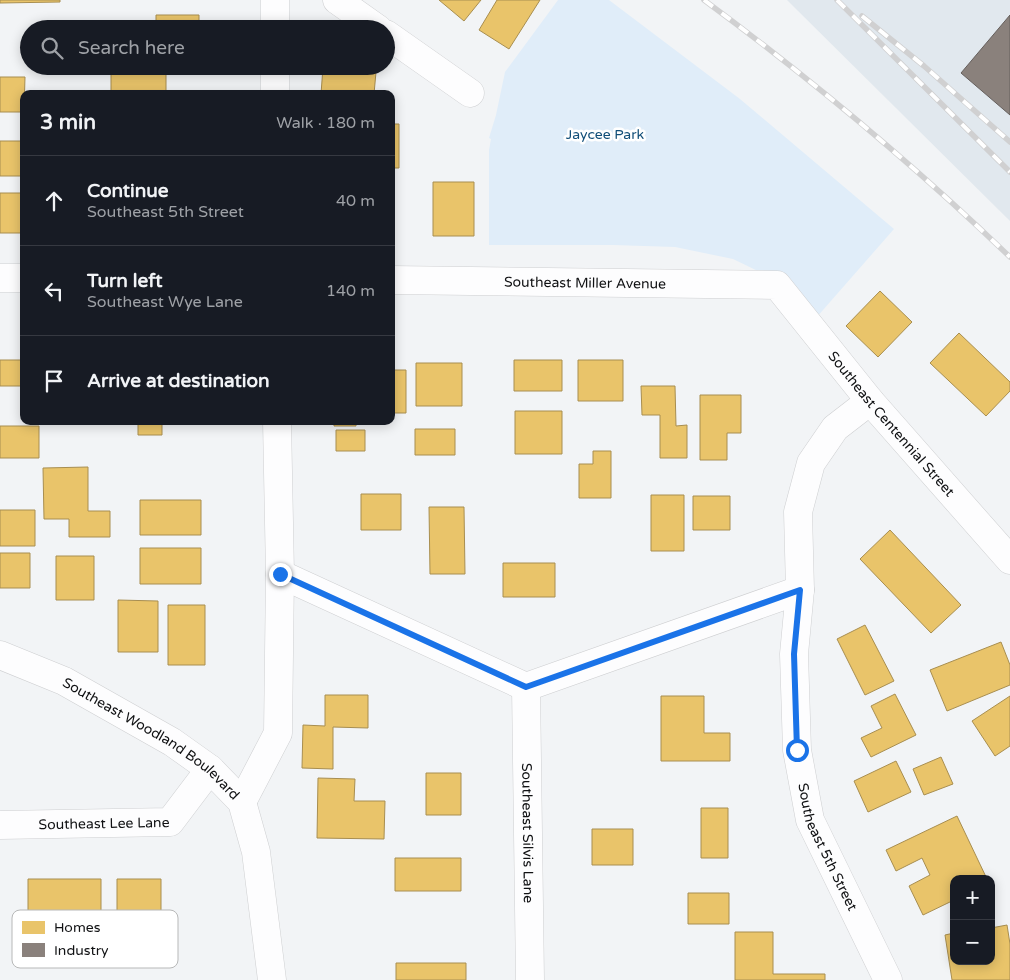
<!DOCTYPE html>
<html lang="en">
<head>
<meta charset="utf-8">
<style>
  :root { --surface:#171b24; --page:#20242c; --text:#f1f3f6; --muted:#9ea1a6; --line:#363941 }
  body { margin:0; font-family:"Varela Round",sans-serif; background:var(--page); color:var(--text) }
  .controls { position:absolute; right:15px; bottom:15px; display:grid; overflow:hidden; border-radius:10px; box-shadow:0 2px 12px #0003 }
  .controls button { width:45px; height:45px; display:grid; place-items:center; padding:0; border:0; border-bottom:1px solid var(--line); background:var(--surface); color:var(--text); font:25px sans-serif }
  .stop { position:absolute; width:15px; height:15px; margin:-11px; border:4px solid #1a73e8; border-radius:50%; background:#fff }
  .stop.end { background:#1a73e8; border-color:#fff; box-shadow:0 1px 5px #0008 }
  .list { margin:0; padding:0; list-style:none }
  h2 { display:flex; justify-content:space-between; align-items:center; height:65px; margin:0; padding:0 20px; font-size:21px }
  h2 small { font-size:16px; font-weight:400; color:var(--muted) }
  .list li { display:grid; grid-template-columns:32px 1fr auto; gap:15px; align-items:center; box-sizing:border-box; height:90px; padding:0 20px; border-top:1px solid var(--line) }
  .list b { display:block; font-size:19px; white-space:nowrap }
  .list p { margin:0; font-size:16px; white-space:nowrap; color:var(--muted) }
  .list em { font-size:16px; font-style:normal; color:var(--muted) }
  .icon { flex:none; width:28px; height:28px; fill:none; stroke:currentColor; stroke-width:2; stroke-linecap:round; stroke-linejoin:round }
  .map { position:relative; flex:none; width:1010px; height:980px; overflow:hidden }
  .search { position:absolute; background:var(--surface); box-shadow:0 2px 12px #0003; left:20px; top:20px; width:375px; height:55px; display:flex; align-items:center; gap:12px; box-sizing:border-box; padding:0 18px; border-radius:28px; color:var(--muted); font-size:19px }
  .panel { position:absolute; background:var(--surface); box-shadow:0 2px 12px #0003; left:20px; top:90px; width:375px; height:335px; border-radius:10px }
  .map>svg:first-child { display:block }
  .built { fill:#e1e8ee }
  .green { fill:#e0edf9 }
  .homes { fill:#e9c46a; stroke:#a88e50 }
  .industry { fill:#8a817c; stroke:#655f5c }
  .lines { fill:none; stroke-linecap:round; stroke-linejoin:round }
  .minor-casing { stroke:#cecfd1; stroke-width:29 }
  .minor { stroke:#fdfdfe; stroke-width:28 }
  .rail-casing { stroke:#d0d0d1; stroke-width:5.5 }
  .rail { stroke:#fff; stroke-width:4; stroke-dasharray:11; stroke-linecap:butt }
  .route { stroke:#1a73e8; stroke-width:6 }
  .labels { text-anchor:middle; stroke-width:5; stroke-linejoin:round; paint-order:stroke }
  .park-label { font-size:14px; fill:#114e78; stroke:#fff }
  .street-label { font-size:14px; fill:#101113; stroke:#fff }
  .key { fill:#fff; stroke:#b7b8b8; stroke-width:1 }
  .key-label { font-size:14px; fill:#101113 }
</style>
</head>
<body>
<div class="map">
<svg width="1010" height="980" viewBox="0 0 1010 980">
  <rect width="100%" height="100%" fill="#f2f4f6"/>
  <!-- built -->
  <path class="built" d="M 787,0 L 1010,0 L 1010,221 Z"/>
  <!-- green -->
  <path class="green" d="M 558,0 L 609,0 L 740,99 L 894,229 L 816,318 L 762,273 L 733,259 L 675,247 L 613,245 L 489,245 L 489,150 L 491,139 L 489,138 L 496,115 L 505,72 Z"/>
  <!-- homes -->
  <path class="homes" d="M 0,0 L 60,0 L 60,2 L 0,3 Z
    M 439,0 L 481,0 L 464,21 Z
    M 497,0 L 540,0 L 509,49 L 479,30 Z
    M 156,15 L 199,15 L 199,29 L 156,29 Z
    M 323,67 L 376,72 L 374,94 L 321,94 Z
    M 111,74 L 166,74 L 166,94 L 111,94 Z
    M 0,77 L 25,77 L 24,112 L 0,112 Z
    M 391,124 L 399,124 L 399,168 L 391,168 Z
    M 0,141 L 24,141 L 24,176 L 0,176 Z
    M 433,182 L 474,182 L 474,236 L 433,236 Z
    M 0,193 L 24,193 L 24,233 L 0,233 Z
    M 880,291 L 912,322 L 878,357 L 846,326 Z
    M 959,333 L 1010,382 L 1010,391 L 986,416 L 930,363 Z
    M 0,360 L 24,360 L 24,386 L 0,386 Z
    M 514,360 L 562,360 L 562,391 L 514,391 Z
    M 578,360 L 623,360 L 623,401 L 578,401 Z
    M 416,363 L 462,363 L 462,406 L 416,406 Z
    M 391,370 L 406,370 L 406,413 L 391,413 Z
    M 641,386 L 675,386 L 676,426 L 687,425 L 687,458 L 660,458 L 660,415 L 642,415 Z
    M 700,395 L 741,395 L 741,433 L 727,433 L 727,460 L 700,460 Z
    M 515,411 L 562,411 L 562,454 L 515,454 Z
    M 138,421 L 162,421 L 162,435 L 138,435 Z
    M 334,421 L 356,421 L 356,426 L 334,426 Z
    M 0,426 L 39,426 L 39,458 L 0,458 Z
    M 415,429 L 455,429 L 455,455 L 415,455 Z
    M 336,430 L 365,430 L 365,451 L 336,451 Z
    M 593,451 L 611,451 L 611,498 L 579,498 L 579,464 L 593,464 Z
    M 88,467 L 88,511 L 110,511 L 110,537 L 69,537 L 69,519 L 44,519 L 43,468 Z
    M 361,494 L 401,494 L 401,530 L 361,530 Z
    M 651,495 L 684,495 L 684,551 L 651,551 Z
    M 693,496 L 730,496 L 730,530 L 693,530 Z
    M 140,500 L 201,500 L 201,535 L 140,535 Z
    M 429,507 L 464,507 L 465,574 L 430,574 Z
    M 0,510 L 35,510 L 35,546 L 0,546 Z
    M 890,530 L 961,605 L 931,633 L 860,559 Z
    M 140,548 L 201,548 L 201,584 L 140,584 Z
    M 0,553 L 30,553 L 30,588 L 0,588 Z
    M 56,556 L 94,556 L 94,600 L 56,600 Z
    M 503,563 L 555,563 L 555,597 L 503,597 Z
    M 118,600 L 158,601 L 158,652 L 118,652 Z
    M 168,605 L 205,605 L 205,665 L 168,665 Z
    M 865,625 L 894,681 L 865,695 L 837,639 Z
    M 1001,642 L 1010,665 L 1010,685 L 947,711 L 930,670 Z
    M 895,694 L 916,735 L 871,757 L 861,738 L 882,728 L 871,706 Z
    M 325,695 L 368,695 L 368,728 L 333,727 L 333,769 L 302,768 L 303,725 L 325,726 Z
    M 661,696 L 704,696 L 704,733 L 730,733 L 730,761 L 661,761 Z
    M 1010,696 L 1010,746 L 995,756 L 972,721 Z
    M 941,757 L 953,784 L 924,795 L 913,769 Z
    M 896,761 L 911,792 L 868,812 L 854,781 Z
    M 426,773 L 461,773 L 461,815 L 426,815 Z
    M 318,778 L 355,779 L 354,801 L 385,801 L 384,839 L 317,838 Z
    M 701,808 L 728,808 L 728,858 L 701,858 Z
    M 957,816 L 987,879 L 954,879 L 954,904 L 952,901 L 923,915 L 909,886 L 930,875 L 922,858 L 896,871 L 886,850 Z
    M 592,829 L 633,829 L 633,865 L 592,865 Z
    M 395,858 L 461,858 L 461,891 L 395,891 Z
    M 28,879 L 101,879 L 101,923 L 28,923 Z
    M 117,879 L 161,879 L 161,965 L 117,965 Z
    M 688,893 L 729,893 L 729,924 L 688,924 Z
    M 1007,925 L 1010,944 L 1010,980 L 952,980 L 945,935 L 954,933 L 954,961 L 991,961 L 991,928 Z
    M 735,932 L 773,932 L 773,974 L 825,974 L 825,980 L 735,980 Z
    M 396,963 L 466,963 L 466,980 L 396,980 Z"/>
  <!-- industry -->
  <path class="industry" d="M 1010,15 L 1010,115 L 961,73 Z"/>
  <g class="lines">
    <!-- minor casing -->
    <g class="minor-casing">
      <g id="minor">
        <path d="M 275,0 L 275,29"/>
        <path d="M 337,0 L 378,29"/>
        <path d="M 386,34 L 470,93"/>
        <path d="M 275,66 L 275,94"/>
        <path d="M 0,278 L 24,278"/>
        <path id="s1" d="M 391,280 L 777,285 L 870,401 L 1010,560"/>
        <path id="s2" d="M 870,401 L 835,428 L 811,463 L 798,512 L 800,590 L 794,654 L 797,750 L 810,820 L 888,980"/>
        <path d="M 280,574 L 526,687 L 800,590"/>
        <path id="s3" d="M 0,655 L 64,681 L 172,742 L 210,769 L 242,802 L 256,852 L 272,980"/>
        <path id="s4" d="M 526,687 L 530,980"/>
        <path d="M 242,802 L 278,733 L 280,574 L 277,421"/>
        <path id="s5" d="M 0,825 L 170,822 L 210,769"/>
      </g>
    </g>
    <!-- minor -->
    <use href="#minor" class="minor"/>
    <!-- rail casing -->
    <g class="rail-casing">
      <path id="rail" d="M 704,0 C 811,79 914,165 1010,257
        M 837,0 L 1010,172
        M 862,16 L 924,66 L 1010,142"/>
    </g>
    <!-- rail -->
    <use href="#rail" class="rail"/>
  </g>
  <g class="lines">
    <!-- route -->
    <path class="route" d="M 280,574 L 526,687 L 800,590 L 794,654 L 797,750"/>
  </g>
  <g class="labels">
    <!-- park labels -->
    <g class="park-label">
      <text x="605" y="139">Jaycee Park</text>
    </g>
    <!-- street labels -->
    <g class="street-label">
      <text dy="5" stroke="none"><textPath href="#s1" startOffset="194">Southeast Miller Avenue</textPath></text>
      <text dy="5" stroke="none"><textPath href="#s1" startOffset="566">Southeast Centennial Street</textPath></text>
      <text dy="5" stroke="none"><textPath href="#s3" startOffset="174">Southeast Woodland Boulevard</textPath></text>
      <text dy="5" stroke="none"><textPath href="#s5" startOffset="104">Southeast Lee Lane</textPath></text>
      <text dy="5" stroke="none"><textPath href="#s4" startOffset="146">Southeast Silvis Lane</textPath></text>
      <text dy="5" stroke="none"><textPath href="#s2" startOffset="478">Southeast 5th Street</textPath></text>
    </g>
  </g>
  <!-- legend -->
  <rect x="12" y="910" width="166" height="58" rx="8" class="key"/>
  <rect x="22" y="921" width="23" height="13" fill="#e9c46a"/>
  <rect x="22" y="943" width="23" height="14" fill="#8a817c"/>
  <g class="key-label">
    <text x="54" y="932">Homes</text>
    <text x="54" y="955">Industry</text>
  </g>
</svg>
<div class="controls">
<button>+</button>
<button>−</button>
</div>
<div class="stop" style="left:797px;top:750px"></div>
<div class="stop end" style="left:280px;top:574px"></div>
<div class="search"><svg class="icon" aria-label="search" viewBox="0 0 24 24"><circle cx="10" cy="10" r="6"/><path d="M15 15l6 6"/></svg>Search here</div>
<section class="panel">
<h2>3 min<small>Walk · 180 m</small></h2>
<ul class="list">
<li><svg class="icon" aria-label="ahead" viewBox="0 0 24 24"><path d="M12 20V5M6 11l6-6 6 6"/></svg><div><b>Continue</b><p>Southeast 5th Street</p></div><em>40 m</em></li>
<li><svg class="icon" aria-label="left" viewBox="0 0 24 24"><path d="M17 20v-9H6M10 6l-5 5 5 5"/></svg><div><b>Turn left</b><p>Southeast Wye Lane</p></div><em>140 m</em></li>
<li><svg class="icon" aria-label="arrive" viewBox="0 0 24 24"><path d="M6 21V4h12l-3 4 3 4H6"/></svg><div><b>Arrive at destination</b></div></li>
</ul>
</section>
</div>
</body>
</html>
